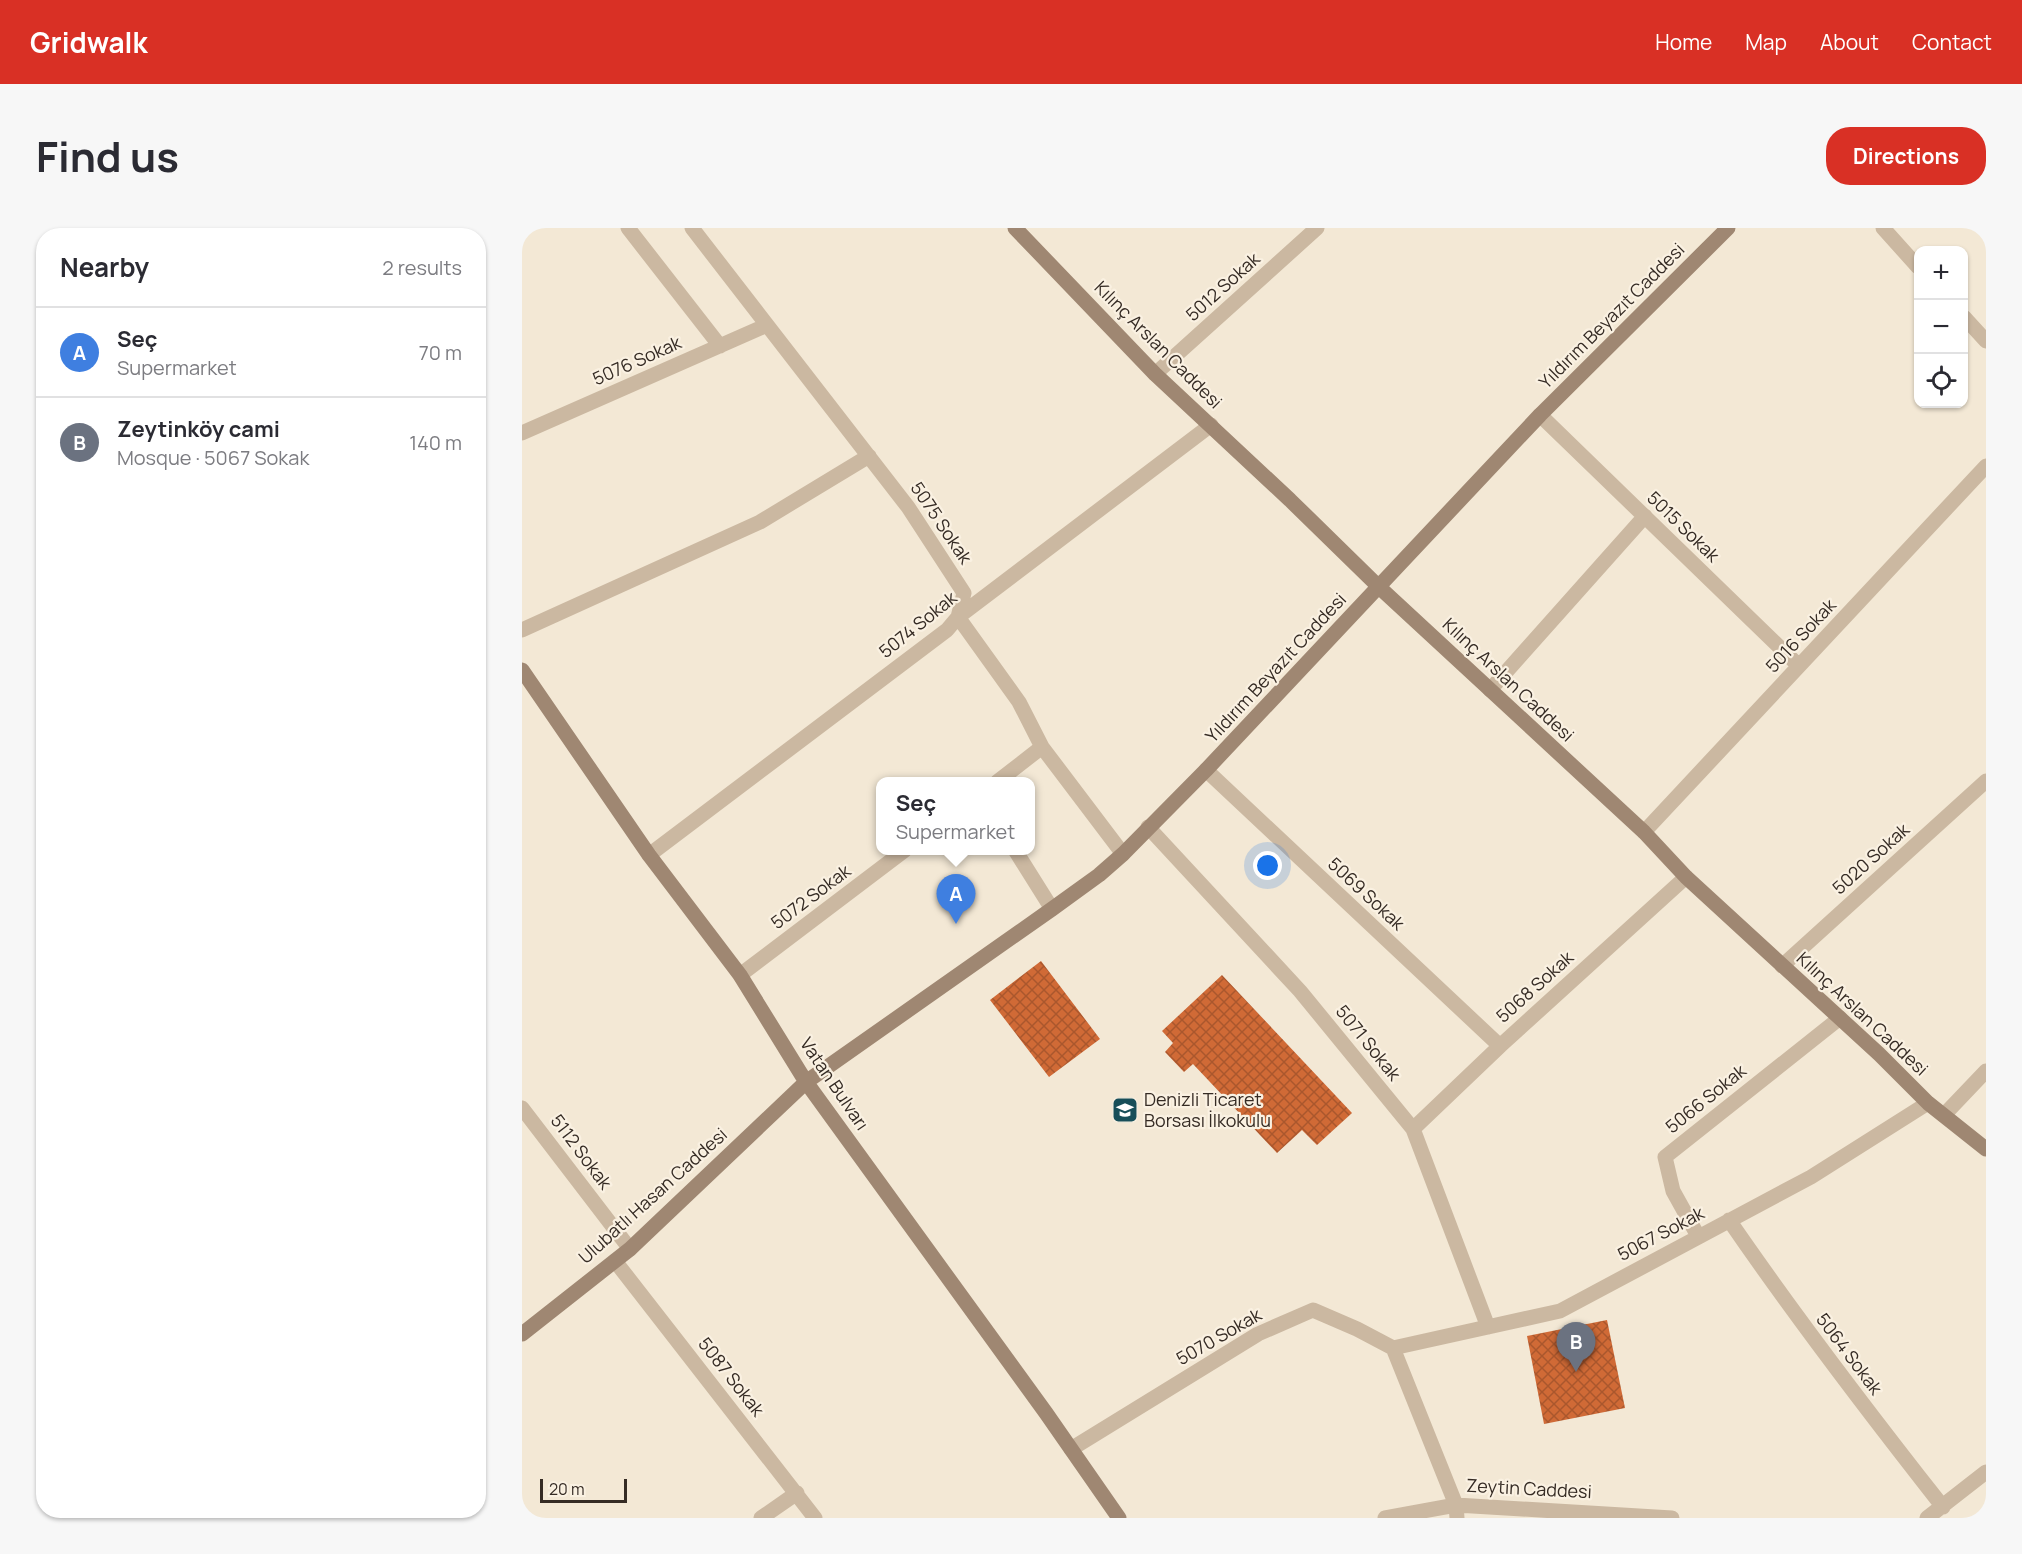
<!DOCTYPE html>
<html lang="en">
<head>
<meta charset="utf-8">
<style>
  :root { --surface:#fff; --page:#f7f7f7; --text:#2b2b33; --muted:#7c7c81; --line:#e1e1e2; --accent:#d93025 }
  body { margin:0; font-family:Manrope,sans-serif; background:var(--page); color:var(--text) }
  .controls { position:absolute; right:18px; top:18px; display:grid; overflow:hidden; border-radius:12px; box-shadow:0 2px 4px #0004 }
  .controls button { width:54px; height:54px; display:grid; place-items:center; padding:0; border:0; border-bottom:2px solid var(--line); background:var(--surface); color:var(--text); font:30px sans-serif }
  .scale { position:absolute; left:18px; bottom:15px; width:87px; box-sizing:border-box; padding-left:6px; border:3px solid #352b24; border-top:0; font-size:16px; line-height:21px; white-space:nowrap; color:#352b24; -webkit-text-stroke:4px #faf1e2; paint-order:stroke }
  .you { position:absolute; left:746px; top:638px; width:21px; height:21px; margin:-15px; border:4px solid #fff; border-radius:50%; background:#1a73e8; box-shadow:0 0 0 9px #1a73e833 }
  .badge { display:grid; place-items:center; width:39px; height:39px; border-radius:50%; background:var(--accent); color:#fff; font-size:20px; font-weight:700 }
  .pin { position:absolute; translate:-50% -50px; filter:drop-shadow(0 2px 3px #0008) }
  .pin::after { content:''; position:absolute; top:32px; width:21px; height:18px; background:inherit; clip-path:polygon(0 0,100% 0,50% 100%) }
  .popup { position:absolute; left:354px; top:549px; width:159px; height:78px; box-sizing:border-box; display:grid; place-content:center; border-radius:12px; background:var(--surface); filter:drop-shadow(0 2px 4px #0005); font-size:20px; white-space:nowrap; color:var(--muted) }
  .popup b { font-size:22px; color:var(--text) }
  .popup::after { content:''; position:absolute; left:50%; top:100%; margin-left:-12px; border:12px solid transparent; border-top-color:var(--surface) }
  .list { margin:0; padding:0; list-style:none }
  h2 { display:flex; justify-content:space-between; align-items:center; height:78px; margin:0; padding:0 24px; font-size:26px }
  h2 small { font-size:20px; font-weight:400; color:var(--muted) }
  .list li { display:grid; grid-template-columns:39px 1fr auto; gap:18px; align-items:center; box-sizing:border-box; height:90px; padding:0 24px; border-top:2px solid var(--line) }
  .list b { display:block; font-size:22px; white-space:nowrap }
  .list p { margin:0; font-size:20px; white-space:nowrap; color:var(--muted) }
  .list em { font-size:20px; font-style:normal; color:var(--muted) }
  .icon { flex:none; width:33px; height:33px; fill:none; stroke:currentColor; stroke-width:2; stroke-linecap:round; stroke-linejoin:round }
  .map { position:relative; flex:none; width:1464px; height:1290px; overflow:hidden; border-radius:24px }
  header { display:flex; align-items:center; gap:36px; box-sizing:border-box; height:84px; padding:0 30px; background:var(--accent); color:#fff }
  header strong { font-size:28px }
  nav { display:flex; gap:33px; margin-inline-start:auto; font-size:21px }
  .intro { display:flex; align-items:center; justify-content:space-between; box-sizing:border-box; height:144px; padding:0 36px }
  h1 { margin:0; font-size:42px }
  .button { padding:15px 27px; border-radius:24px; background:var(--accent); color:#fff; font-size:21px; font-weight:700 }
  main { display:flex; gap:36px; padding:0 36px }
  aside { flex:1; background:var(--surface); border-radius:24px; box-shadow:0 2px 4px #0004 }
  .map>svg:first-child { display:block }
  .building { fill:url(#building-cross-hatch) }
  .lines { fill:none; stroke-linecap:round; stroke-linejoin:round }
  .street { stroke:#cbb8a1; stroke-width:15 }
  .secondary { stroke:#9f8772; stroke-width:15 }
  .labels { text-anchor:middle; stroke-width:4.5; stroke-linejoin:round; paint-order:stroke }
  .street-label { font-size:18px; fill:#352b24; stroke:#faf1e2 }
  .poi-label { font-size:18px; fill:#352b24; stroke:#faf1e2; text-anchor:start }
</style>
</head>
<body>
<header>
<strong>Gridwalk</strong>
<nav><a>Home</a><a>Map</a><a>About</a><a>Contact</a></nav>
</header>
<div class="intro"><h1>Find us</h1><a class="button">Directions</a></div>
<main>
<aside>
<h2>Nearby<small>2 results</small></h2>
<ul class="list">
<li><span class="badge" style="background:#3f7fe0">A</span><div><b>Seç</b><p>Supermarket</p></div><em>70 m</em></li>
<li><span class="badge" style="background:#6b7280">B</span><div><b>Zeytinköy cami</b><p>Mosque · 5067 Sokak</p></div><em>140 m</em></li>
</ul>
</aside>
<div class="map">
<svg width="1464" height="1290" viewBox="0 0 1464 1290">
  <defs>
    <pattern id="building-cross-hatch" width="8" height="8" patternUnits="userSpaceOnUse" patternTransform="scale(1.5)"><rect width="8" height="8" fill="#d06a36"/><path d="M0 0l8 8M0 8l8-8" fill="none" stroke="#aa572d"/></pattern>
  </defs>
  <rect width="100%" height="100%" fill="#f3e8d5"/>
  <!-- building -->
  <path class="building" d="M 519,733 L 578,811 L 527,849 L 468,772 Z
    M 700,747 L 830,885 L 795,917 L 780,902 L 755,925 L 671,836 L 662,844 L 643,824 L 651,815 L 640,803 Z
    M 1085,1092 L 1103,1180 L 1022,1196 L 1005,1108 Z"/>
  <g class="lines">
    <!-- street -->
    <path class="street" d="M 106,0 L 198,118
      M 170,0 L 386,279 L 442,365 L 436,389 L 497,474 L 520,519 L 601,626
      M 1361,0 L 1396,39
      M 1442,89 L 1464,113
      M 633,146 L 795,0
      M 1018,187 L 1277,438
      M 0,205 L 245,97
      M 0,402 L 238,294 L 347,228
      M 968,462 L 1123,288
      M 684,542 L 978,818
      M 475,554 L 520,519
      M 626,599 L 778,763 L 891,901 L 966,1099
      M 1122,604 L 1464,238
      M 493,622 L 530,681
      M 127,627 L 425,402 L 436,389 L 689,197
      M 1260,738 L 1464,553
      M 218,747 L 383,622
      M 0,880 L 108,1021
      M 1422,887 L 1464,843
      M 891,901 L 978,818 L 1164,649
      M 1207,992 C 1275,1091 1347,1185 1421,1279
      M 1176,1008 L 1151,963 L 1143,929 L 1318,790
      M 93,1033 L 293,1290
      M 871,1120 L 1038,1083 L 1289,949 L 1406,875
      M 871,1120 L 934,1277 L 935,1290
      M 549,1221 L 736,1106 L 791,1082 L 835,1101 L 871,1120
      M 239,1290 L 275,1265
      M 863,1290 L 934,1277 L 1150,1290
      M 1405,1290 L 1464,1244"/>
    <!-- secondary -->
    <path class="secondary" d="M 493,0 L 633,146 L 768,272 L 857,359 L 1122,604 L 1164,649 L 1357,826 L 1406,875 L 1464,921
      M 0,442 L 127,627 L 218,747 L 284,854 L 524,1185 L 597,1290
      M 0,1106 L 108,1021 L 284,854 L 530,681 L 577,647 L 601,626 L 684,542 L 1018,187 L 1206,0"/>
  </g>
  <!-- icons -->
  <defs>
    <g id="school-square" transform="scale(1.35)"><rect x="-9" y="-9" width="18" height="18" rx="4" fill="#174e59" stroke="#faf1e2"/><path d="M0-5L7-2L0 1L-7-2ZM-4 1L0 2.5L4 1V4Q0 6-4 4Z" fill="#fff"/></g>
  </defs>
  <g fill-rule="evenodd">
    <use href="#school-square" x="603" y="882"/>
  </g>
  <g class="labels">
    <!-- street labels -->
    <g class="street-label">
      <text transform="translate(701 59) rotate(-42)" y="6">5012 Sokak</text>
      <text transform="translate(1090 88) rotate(-45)" y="6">Yıldırım Beyazıt Caddesi</text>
      <text transform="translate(636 117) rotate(45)" y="6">Kılınç Arslan Caddesi</text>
      <text transform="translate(115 133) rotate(-24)" y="6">5076 Sokak</text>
      <text transform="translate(419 295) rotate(56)" y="6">5075 Sokak</text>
      <text transform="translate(1161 299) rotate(44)" y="6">5015 Sokak</text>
      <text transform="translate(396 397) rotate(-39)" y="6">5074 Sokak</text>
      <text transform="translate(1279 408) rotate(-47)" y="6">5016 Sokak</text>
      <text transform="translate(754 440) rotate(-47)" y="6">Yıldırım Beyazıt Caddesi</text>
      <text transform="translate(986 452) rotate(43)" y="6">Kılınç Arslan Caddesi</text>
      <text transform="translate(1349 631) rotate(-42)" y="6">5020 Sokak</text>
      <text transform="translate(844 666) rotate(43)" y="6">5069 Sokak</text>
      <text transform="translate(289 669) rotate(-37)" y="6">5072 Sokak</text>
      <text transform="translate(1013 759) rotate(-42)" y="6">5068 Sokak</text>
      <text transform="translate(1340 786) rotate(43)" y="6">Kılınç Arslan Caddesi</text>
      <text transform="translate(846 815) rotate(51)" y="6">5071 Sokak</text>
      <text transform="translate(312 856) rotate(56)" y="6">Vatan Bulvarı</text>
      <text transform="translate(1184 871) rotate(-39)" y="6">5066 Sokak</text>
      <text transform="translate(59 924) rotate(53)" y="6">5112 Sokak</text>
      <text transform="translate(131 968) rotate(-42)" y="6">Ulubatlı Hasan Caddesi</text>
      <text transform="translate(1139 1006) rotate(-28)" y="6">5067 Sokak</text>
      <text transform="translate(697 1109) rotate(-30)" y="6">5070 Sokak</text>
      <text transform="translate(1327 1126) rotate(53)" y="6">5064 Sokak</text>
      <text transform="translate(209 1149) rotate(52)" y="6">5087 Sokak</text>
      <text transform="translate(1007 1261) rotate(3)" y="6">Zeytin Caddesi</text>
    </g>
    <!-- poi labels -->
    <g class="poi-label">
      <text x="622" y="878">Denizli Ticaret<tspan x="622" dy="21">Borsası İlkokulu</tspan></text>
    </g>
  </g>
</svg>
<div class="controls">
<button>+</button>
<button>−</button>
<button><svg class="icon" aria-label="locate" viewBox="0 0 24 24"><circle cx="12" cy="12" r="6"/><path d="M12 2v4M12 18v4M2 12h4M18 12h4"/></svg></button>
</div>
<div class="scale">20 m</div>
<div class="you"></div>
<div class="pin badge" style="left:434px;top:696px;background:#3f7fe0">A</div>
<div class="popup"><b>Seç</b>Supermarket</div>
<div class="pin badge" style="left:1054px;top:1144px;background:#6b7280">B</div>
</div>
</main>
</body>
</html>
